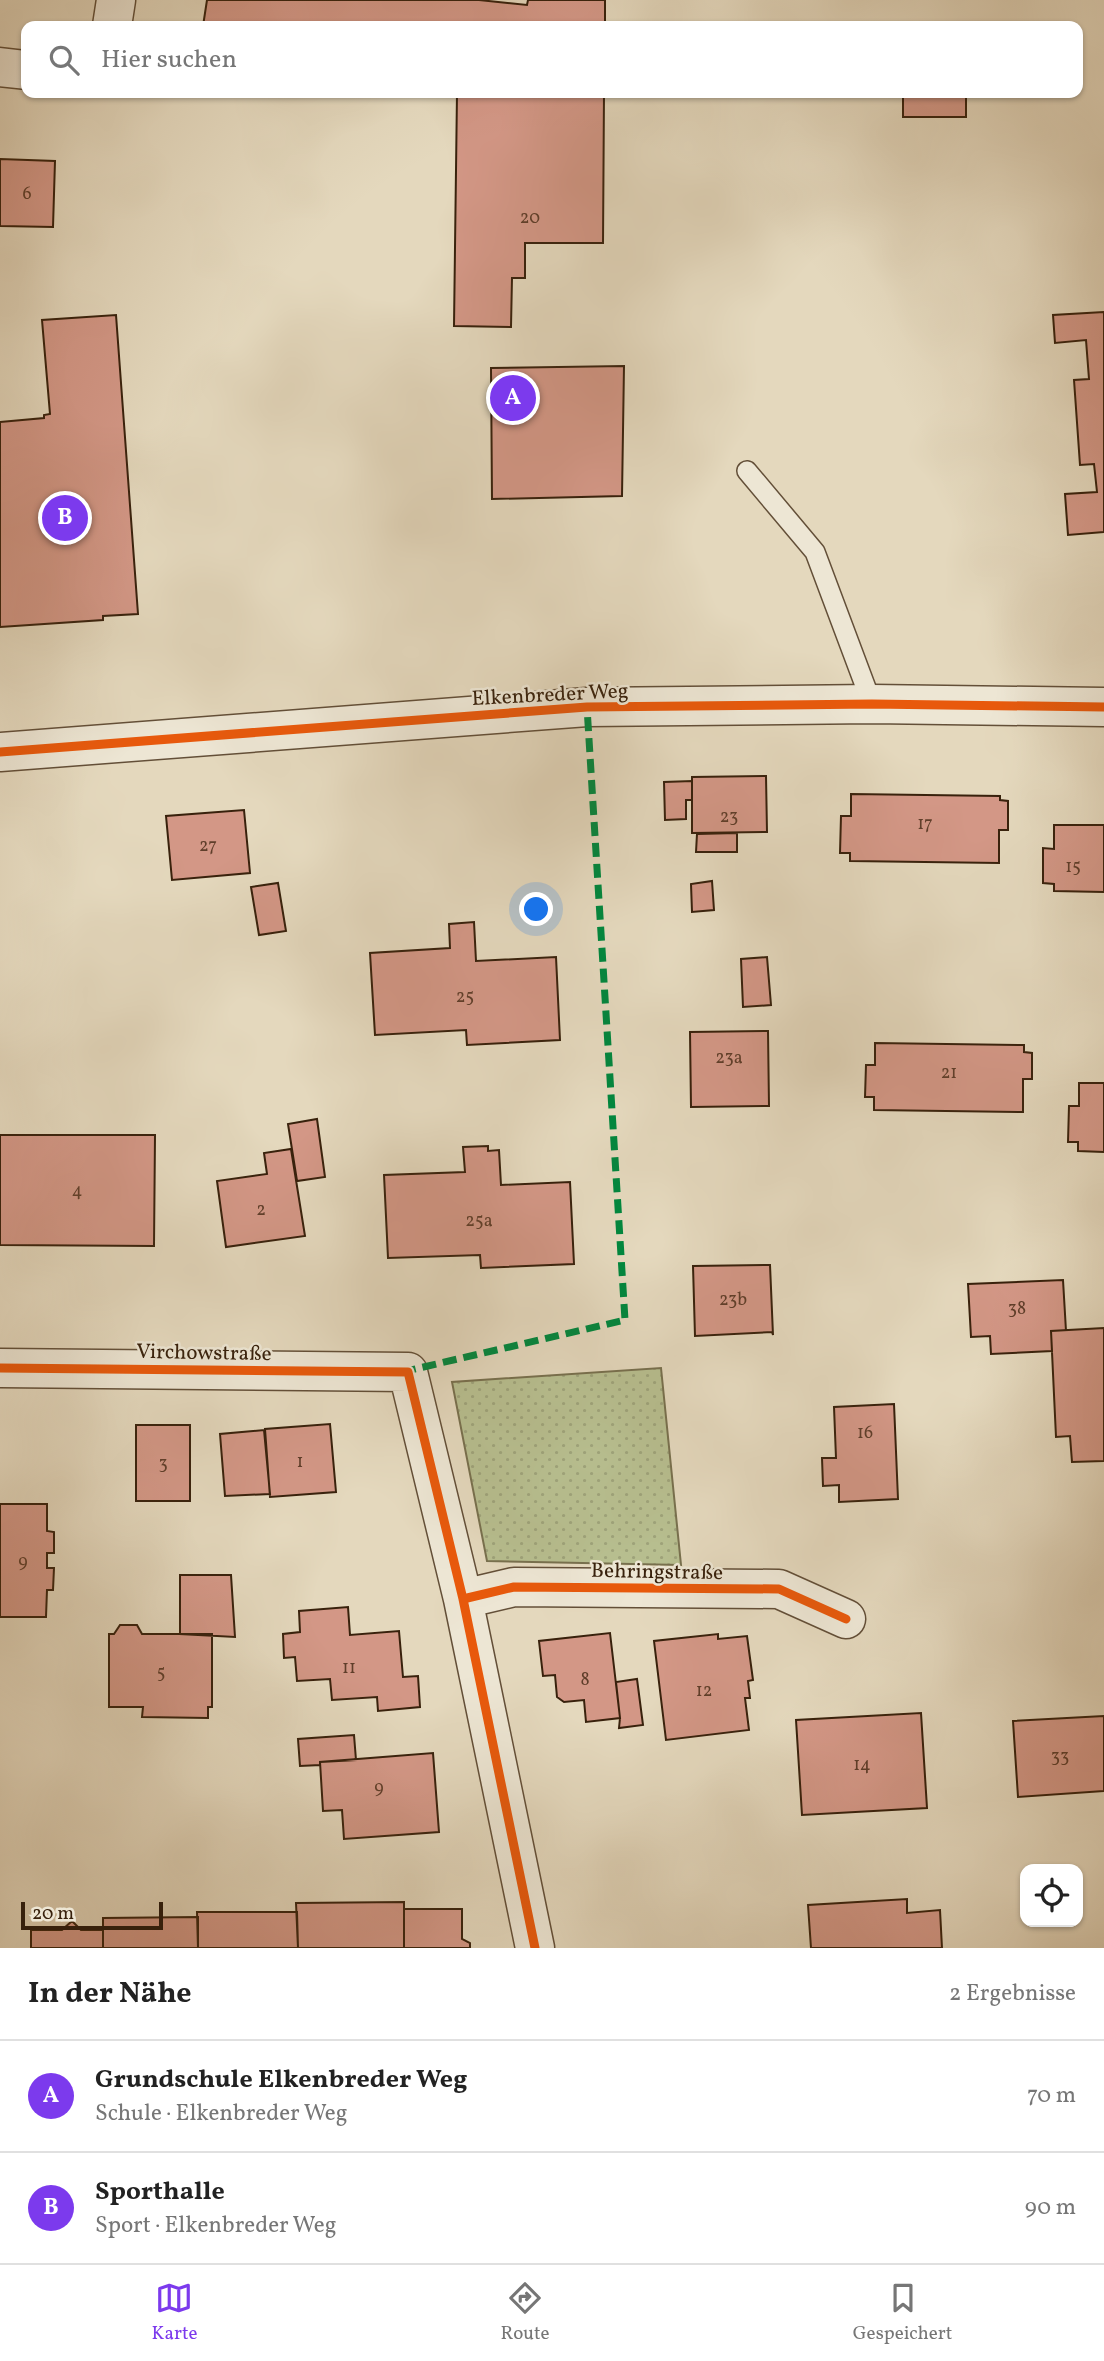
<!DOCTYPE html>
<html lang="de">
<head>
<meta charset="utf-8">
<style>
  :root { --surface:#fff; --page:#f6f6f6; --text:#222; --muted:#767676; --line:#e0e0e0; --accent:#7c3aed }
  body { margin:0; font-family:Vollkorn,serif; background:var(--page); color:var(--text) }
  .controls { position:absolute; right:21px; bottom:21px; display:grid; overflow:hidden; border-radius:14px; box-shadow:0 2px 5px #0004 }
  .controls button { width:63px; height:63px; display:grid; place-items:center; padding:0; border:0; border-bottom:2px solid var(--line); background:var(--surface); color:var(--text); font:35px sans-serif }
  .scale { position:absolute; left:21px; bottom:18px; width:142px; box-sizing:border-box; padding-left:7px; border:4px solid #38210c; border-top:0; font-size:19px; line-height:24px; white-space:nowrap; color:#38210c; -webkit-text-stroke:5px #ede6d4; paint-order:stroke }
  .you { position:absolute; left:537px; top:910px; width:24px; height:24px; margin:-18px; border:5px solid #fff; border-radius:50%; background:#1a73e8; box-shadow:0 0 0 10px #1a73e833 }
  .badge { display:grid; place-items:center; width:46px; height:46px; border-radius:50%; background:var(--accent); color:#fff; font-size:23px; font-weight:700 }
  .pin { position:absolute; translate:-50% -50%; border:4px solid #fff; box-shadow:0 2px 7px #0006 }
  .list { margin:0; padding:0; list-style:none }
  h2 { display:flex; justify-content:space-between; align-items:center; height:91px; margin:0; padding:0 28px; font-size:30px }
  h2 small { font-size:23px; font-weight:400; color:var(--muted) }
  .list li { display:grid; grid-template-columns:46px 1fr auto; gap:21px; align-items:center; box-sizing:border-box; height:112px; padding:0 28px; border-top:2px solid var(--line) }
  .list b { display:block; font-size:26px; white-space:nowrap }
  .list p { margin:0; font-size:23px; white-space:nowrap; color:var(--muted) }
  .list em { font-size:23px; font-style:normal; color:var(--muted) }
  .icon { flex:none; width:38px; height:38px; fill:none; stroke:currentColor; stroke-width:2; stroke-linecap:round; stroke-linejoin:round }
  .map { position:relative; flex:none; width:1104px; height:1948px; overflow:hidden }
  .search { position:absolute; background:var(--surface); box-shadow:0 2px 5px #0004; left:21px; right:21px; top:21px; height:77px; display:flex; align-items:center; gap:18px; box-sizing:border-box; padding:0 24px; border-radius:14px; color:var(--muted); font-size:26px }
  .sheet { height:315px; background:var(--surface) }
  nav { display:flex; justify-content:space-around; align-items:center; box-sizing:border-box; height:98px; border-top:2px solid var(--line); background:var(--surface); font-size:19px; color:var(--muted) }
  nav a { display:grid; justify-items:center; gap:4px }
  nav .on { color:var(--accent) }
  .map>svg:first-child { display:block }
  .grass { fill:url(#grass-dots); stroke:#78704e; stroke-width:2 }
  .building { fill:#d39786; stroke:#38210c; stroke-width:2 }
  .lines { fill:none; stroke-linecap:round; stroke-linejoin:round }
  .service-casing { stroke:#634f38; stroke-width:22 }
  .minor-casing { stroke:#634f38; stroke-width:41 }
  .service { stroke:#ede6d4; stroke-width:19 }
  .minor { stroke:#ede6d4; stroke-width:38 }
  .quiet { stroke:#00873e; stroke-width:7; stroke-dasharray:14 7; stroke-linecap:butt }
  .cycleway-casing { stroke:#ede6d4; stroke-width:13 }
  .cycleway { stroke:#e8590c; stroke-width:9 }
  .labels { text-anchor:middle; stroke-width:5; stroke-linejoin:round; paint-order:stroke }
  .number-label { font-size:18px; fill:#5f3e2a }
  .street-label { font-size:21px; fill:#38210c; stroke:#ede6d4 }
</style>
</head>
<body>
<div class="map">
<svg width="1104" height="1948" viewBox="0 0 1104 1948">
  <defs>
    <pattern id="grass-dots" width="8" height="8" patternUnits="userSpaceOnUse" patternTransform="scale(1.75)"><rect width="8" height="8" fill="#b7be8f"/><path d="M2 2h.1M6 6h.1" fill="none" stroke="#9ea37a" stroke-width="1.8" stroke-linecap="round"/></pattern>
  </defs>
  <rect width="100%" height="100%" fill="#e4d8bd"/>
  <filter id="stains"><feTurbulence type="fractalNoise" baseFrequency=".00286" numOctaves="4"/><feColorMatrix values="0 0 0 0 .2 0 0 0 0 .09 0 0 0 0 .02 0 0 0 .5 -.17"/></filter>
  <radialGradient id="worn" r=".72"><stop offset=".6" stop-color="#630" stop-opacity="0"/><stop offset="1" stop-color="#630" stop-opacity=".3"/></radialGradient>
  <!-- grass -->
  <path class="grass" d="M 661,1368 L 681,1565 L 487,1561 L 452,1382 Z"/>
  <!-- building -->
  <path class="building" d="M 207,0 L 479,0 L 527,5 L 528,0 L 605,0 L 605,26 L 203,26 Z
    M 457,93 L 604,93 L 603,243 L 525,243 L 525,278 L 512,278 L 511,327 L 454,326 Z
    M 903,93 L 966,93 L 966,117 L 903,117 Z
    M 0,159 L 55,161 L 53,227 L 0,226 Z
    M 1104,312 L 1104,532 L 1068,535 L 1065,494 L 1097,492 L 1094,464 L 1080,465 L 1074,380 L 1089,379 L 1086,340 L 1055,343 L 1053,315 Z
    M 116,315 L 138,614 L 103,616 L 103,620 L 0,627 L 0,422 L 44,418 L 44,415 L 50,414 L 42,320 Z
    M 624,366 L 622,496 L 492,499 L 491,368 Z
    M 766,776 L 767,832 L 692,833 L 692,777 Z
    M 692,781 L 692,800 L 686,800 L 686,819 L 665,820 L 664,782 Z
    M 851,794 L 1000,796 L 1000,800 L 1008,801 L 1008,830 L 999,830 L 999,863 L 850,861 L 850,853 L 840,853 L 841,816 L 851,816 Z
    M 244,810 L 250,873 L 172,880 L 166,816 Z
    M 1054,825 L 1104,825 L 1104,892 L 1054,891 L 1054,884 L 1043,883 L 1043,848 L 1054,849 Z
    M 737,833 L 737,852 L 696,852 L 697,834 Z
    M 712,881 L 714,910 L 692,912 L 691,884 Z
    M 278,883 L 286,931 L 259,935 L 251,887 Z
    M 474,922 L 476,961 L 556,957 L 560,1040 L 467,1045 L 466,1030 L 375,1035 L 370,953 L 450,948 L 449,924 Z
    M 767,957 L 771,1005 L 743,1007 L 741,959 Z
    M 768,1031 L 769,1106 L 691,1107 L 690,1032 Z
    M 875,1043 L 1024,1045 L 1024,1052 L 1032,1053 L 1032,1079 L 1023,1079 L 1023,1112 L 874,1110 L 874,1097 L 865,1097 L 866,1065 L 875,1065 Z
    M 1079,1083 L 1104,1083 L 1104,1152 L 1078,1151 L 1078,1142 L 1068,1142 L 1069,1106 L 1079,1106 Z
    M 317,1119 L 325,1177 L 297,1181 L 288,1124 Z
    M 0,1135 L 155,1135 L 154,1246 L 0,1245 Z
    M 488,1146 L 488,1151 L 499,1150 L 501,1185 L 570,1182 L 574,1264 L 481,1268 L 480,1255 L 388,1258 L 384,1175 L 465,1172 L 463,1147 Z
    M 291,1149 L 305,1236 L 226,1247 L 217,1181 L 267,1174 L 264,1153 Z
    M 770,1265 L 773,1335 L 772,1332 L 695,1336 L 693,1266 Z
    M 1063,1280 L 1066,1331 L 1051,1331 L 1052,1351 L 991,1354 L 990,1336 L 971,1337 L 968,1284 Z
    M 1104,1328 L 1104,1461 L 1072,1462 L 1070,1436 L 1056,1437 L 1051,1331 Z
    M 894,1404 L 898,1499 L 839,1502 L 839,1485 L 823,1486 L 822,1458 L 836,1458 L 834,1407 Z
    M 330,1424 L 336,1492 L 270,1497 L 265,1429 Z
    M 136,1425 L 190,1425 L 190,1501 L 136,1501 Z
    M 264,1430 L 270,1494 L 225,1496 L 220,1434 Z
    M 0,1504 L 47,1504 L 47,1531 L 54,1532 L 54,1553 L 47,1553 L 47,1568 L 54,1568 L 53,1590 L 47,1590 L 46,1617 L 0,1617 Z
    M 180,1575 L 231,1575 L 235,1637 L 180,1634 Z
    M 348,1607 L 350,1635 L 399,1631 L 403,1677 L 418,1676 L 420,1707 L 378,1711 L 377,1697 L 332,1700 L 330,1679 L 297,1681 L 295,1657 L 284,1658 L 283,1634 L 300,1632 L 299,1611 Z
    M 120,1625 L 137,1625 L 142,1634 L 212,1634 L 212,1707 L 208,1707 L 208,1718 L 142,1717 L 143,1707 L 109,1707 L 109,1634 L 114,1634 Z
    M 610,1633 L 620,1718 L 586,1722 L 584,1700 L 564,1702 L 557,1697 L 555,1675 L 543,1676 L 539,1641 Z
    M 718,1634 L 718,1639 L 747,1636 L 753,1680 L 748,1681 L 750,1698 L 745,1698 L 749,1730 L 666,1740 L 654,1641 Z
    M 637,1679 L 643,1725 L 619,1728 L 620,1718 L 616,1682 Z
    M 921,1713 L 927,1808 L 802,1815 L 796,1720 Z
    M 1104,1716 L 1104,1791 L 1018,1797 L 1013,1721 Z
    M 354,1735 L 356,1760 L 320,1762 L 320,1765 L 300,1766 L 298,1739 Z
    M 433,1753 L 439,1832 L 344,1839 L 342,1810 L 323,1811 L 320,1762 Z
    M 907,1899 L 907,1913 L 940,1910 L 942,1948 L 811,1948 L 808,1905 Z
    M 404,1902 L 404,1948 L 298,1948 L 296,1903 Z
    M 404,1909 L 462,1909 L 462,1939 L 470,1943 L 470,1948 L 404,1948 Z
    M 197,1912 L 297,1912 L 298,1948 L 198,1948 Z
    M 198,1917 L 198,1948 L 103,1948 L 103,1918 Z
    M 72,1921 L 81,1930 L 103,1930 L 103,1948 L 31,1948 L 31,1930 L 62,1930 Z"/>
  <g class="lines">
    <!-- service casing -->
    <g class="service-casing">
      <path id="service" d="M 747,471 L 815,552 L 872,704"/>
    </g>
    <!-- minor casing -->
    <g class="minor-casing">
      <path id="minor" d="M 112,26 L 116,0
        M 0,67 L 26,70
        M 0,752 L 587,707 L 872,704 L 1104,707
        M 0,1368 L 408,1372 L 463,1599 L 535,1948
        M 463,1599 L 514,1587 L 779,1589 L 846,1619"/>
    </g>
    <!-- service -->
    <use href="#service" class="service"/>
    <!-- minor -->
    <use href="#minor" class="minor"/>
    <!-- quiet -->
    <path class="quiet" d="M 402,1372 L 625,1320 L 587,707"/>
    <!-- cycleway casing -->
    <g class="cycleway-casing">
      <path id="cycleway" d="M 0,752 L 587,707 L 872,704 L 1104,707
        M 0,1368 L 408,1372 L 463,1599 L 535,1948
        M 463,1599 L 514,1587 L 779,1589 L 846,1619"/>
    </g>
    <!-- cycleway -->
    <use href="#cycleway" class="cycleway"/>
  </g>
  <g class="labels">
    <!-- number labels -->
    <g class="number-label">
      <text x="27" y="199">6</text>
      <text x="530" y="223">20</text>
      <text x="729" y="822">23</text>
      <text x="925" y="829">17</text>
      <text x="208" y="851">27</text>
      <text x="1073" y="872">15</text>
      <text x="465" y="1002">25</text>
      <text x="729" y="1063">23a</text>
      <text x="949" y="1078">21</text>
      <text x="77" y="1196">4</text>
      <text x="261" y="1215">2</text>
      <text x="479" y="1226">25a</text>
      <text x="733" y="1305">23b</text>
      <text x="1017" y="1314">38</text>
      <text x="865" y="1438">16</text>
      <text x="300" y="1467">1</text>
      <text x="163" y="1469">3</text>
      <text x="23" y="1567">9</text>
      <text x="349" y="1673">11</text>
      <text x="161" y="1678">5</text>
      <text x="585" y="1685">8</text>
      <text x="704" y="1696">12</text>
      <text x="1060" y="1762">33</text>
      <text x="862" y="1770">14</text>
      <text x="379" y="1793">9</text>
    </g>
    <!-- street labels -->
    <g class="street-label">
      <text transform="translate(550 694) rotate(-3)" y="7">Elkenbreder Weg</text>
      <text transform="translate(204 1352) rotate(1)" y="7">Virchowstraße</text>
      <text transform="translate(657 1571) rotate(1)" y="7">Behringstraße</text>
    </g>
  </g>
  <rect width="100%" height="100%" filter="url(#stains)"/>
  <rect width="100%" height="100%" fill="url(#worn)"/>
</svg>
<div class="controls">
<button><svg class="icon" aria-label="locate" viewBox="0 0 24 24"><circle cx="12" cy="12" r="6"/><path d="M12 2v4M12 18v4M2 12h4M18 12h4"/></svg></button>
</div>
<div class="scale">20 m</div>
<div class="you"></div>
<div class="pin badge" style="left:513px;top:398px">A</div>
<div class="pin badge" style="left:65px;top:518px">B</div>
<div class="search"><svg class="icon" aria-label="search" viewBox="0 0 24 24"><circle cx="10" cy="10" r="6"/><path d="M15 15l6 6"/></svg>Hier suchen</div>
</div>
<section class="sheet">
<h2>In der Nähe<small>2 Ergebnisse</small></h2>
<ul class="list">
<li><span class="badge">A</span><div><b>Grundschule Elkenbreder Weg</b><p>Schule · Elkenbreder Weg</p></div><em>70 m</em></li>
<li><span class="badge">B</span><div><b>Sporthalle</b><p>Sport · Elkenbreder Weg</p></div><em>90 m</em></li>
</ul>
</section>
<nav>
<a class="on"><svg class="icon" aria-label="map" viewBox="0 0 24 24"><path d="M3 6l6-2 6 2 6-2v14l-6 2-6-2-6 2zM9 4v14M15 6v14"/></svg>Karte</a>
<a><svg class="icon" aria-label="directions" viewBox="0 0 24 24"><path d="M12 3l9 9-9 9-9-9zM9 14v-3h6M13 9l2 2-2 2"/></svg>Route</a>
<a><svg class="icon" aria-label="saved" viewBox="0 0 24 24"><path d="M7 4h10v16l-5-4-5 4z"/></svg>Gespeichert</a>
</nav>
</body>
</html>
